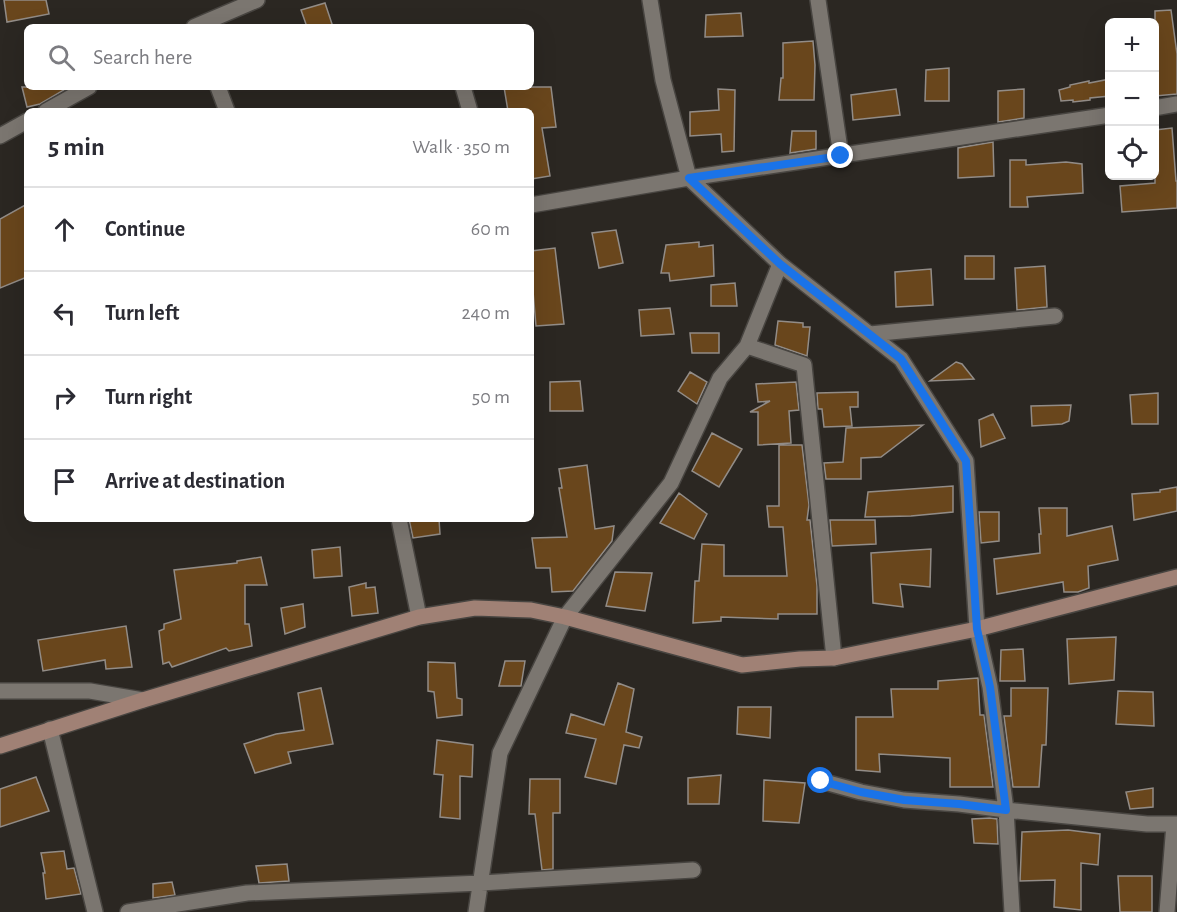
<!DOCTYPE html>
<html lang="en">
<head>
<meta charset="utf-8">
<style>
  :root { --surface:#fff; --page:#f2f2f3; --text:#2b2b33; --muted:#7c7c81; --line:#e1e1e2 }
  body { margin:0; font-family:"Alegreya Sans",sans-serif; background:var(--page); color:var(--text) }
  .controls { position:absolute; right:18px; top:18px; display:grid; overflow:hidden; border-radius:9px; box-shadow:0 6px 24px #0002 }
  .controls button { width:54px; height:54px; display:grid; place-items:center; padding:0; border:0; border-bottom:2px solid var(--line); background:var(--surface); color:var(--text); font:30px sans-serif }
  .stop { position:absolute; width:18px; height:18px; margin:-14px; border:4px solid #1a73e8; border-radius:50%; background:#fff }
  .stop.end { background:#1a73e8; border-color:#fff; box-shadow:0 2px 6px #0008 }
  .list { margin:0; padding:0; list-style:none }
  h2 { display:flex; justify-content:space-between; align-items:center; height:78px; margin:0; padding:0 24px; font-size:26px }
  h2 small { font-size:20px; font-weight:400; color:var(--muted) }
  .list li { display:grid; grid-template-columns:39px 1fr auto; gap:18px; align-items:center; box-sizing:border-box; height:84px; padding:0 24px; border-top:2px solid var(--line) }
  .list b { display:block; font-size:22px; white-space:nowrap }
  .list em { font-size:20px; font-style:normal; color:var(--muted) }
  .icon { flex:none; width:33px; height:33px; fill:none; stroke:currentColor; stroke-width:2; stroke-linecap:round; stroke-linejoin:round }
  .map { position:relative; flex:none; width:1177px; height:912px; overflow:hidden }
  .search { position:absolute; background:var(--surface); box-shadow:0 6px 24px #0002; left:24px; top:24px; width:510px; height:66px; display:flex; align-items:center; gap:15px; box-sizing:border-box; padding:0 21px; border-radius:9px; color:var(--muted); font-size:22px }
  .panel { position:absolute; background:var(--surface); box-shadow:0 6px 24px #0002; left:24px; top:108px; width:510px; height:414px; border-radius:9px }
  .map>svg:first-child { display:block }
  .building { fill:#69461c; stroke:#928c87; stroke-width:1.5 }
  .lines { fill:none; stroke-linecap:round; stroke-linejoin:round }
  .street-casing { stroke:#484541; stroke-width:18 }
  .secondary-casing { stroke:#484541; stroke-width:18 }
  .street { stroke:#7b7670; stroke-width:15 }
  .secondary { stroke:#a08175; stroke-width:15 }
  .route { stroke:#1a73e8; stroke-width:8 }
</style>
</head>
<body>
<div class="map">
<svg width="1177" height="912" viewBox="0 0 1177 912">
  <rect width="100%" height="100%" fill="#2b2722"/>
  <!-- building -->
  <path class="building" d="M 4,0 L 46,0 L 49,14 L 7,22 Z
    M 325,3 L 333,27 L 307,27 L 301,10 Z
    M 1171,10 L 1177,54 L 1177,94 L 1155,96 L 1155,11 Z
    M 741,13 L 743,36 L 705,37 L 706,15 Z
    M 813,41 L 815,65 L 814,100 L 779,100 L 781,78 L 783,78 L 783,43 Z
    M 949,68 L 949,101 L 925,101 L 926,70 Z
    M 1110,79 L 1110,96 L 1090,98 L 1090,100 L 1073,102 L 1073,100 L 1061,101 L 1059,90 L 1070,87 L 1070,85 L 1089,81 L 1089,83 Z
    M 22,87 L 69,87 L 40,104 L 27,107 Z
    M 504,87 L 551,87 L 556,127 L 542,128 L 550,176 L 531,179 L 531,111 L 508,111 Z
    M 718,89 L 735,90 L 734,151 L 722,152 L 721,134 L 690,136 L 690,112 L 719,110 Z
    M 896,89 L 900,115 L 853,120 L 851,95 Z
    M 1024,89 L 1024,118 L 998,122 L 998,91 Z
    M 1172,128 L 1176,181 L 1177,181 L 1177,208 L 1122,212 L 1120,186 L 1155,183 L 1155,130 Z
    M 792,131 L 816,131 L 816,149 L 790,153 Z
    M 993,142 L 994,176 L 958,178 L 958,148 Z
    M 1010,160 L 1026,160 L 1026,165 L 1066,162 L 1082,164 L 1083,193 L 1027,197 L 1028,207 L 1010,207 Z
    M 27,204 L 27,277 L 0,288 L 0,219 Z
    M 616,230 L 623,263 L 599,268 L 592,233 Z
    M 699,242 L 699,247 L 713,245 L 714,276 L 670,281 L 669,273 L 661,273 L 666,245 Z
    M 555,248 L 564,324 L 536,326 L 532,280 L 531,280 L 531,251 Z
    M 965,256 L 994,256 L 994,279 L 965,279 Z
    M 1045,266 L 1047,307 L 1017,310 L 1015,268 Z
    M 931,269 L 933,305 L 896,307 L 895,272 Z
    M 735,283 L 737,306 L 711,306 L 711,285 Z
    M 670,308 L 674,334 L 641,336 L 639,310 Z
    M 778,321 L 803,323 L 803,327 L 810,327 L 807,356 L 775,345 Z
    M 690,333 L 719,333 L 719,353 L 692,353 Z
    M 956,362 L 962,364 L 974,379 L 930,381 Z
    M 690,372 L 707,382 L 697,404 L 678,391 Z
    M 580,381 L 583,411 L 550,411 L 550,382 Z
    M 796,382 L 799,410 L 789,411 L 791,443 L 758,445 L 758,412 L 750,412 L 770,401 L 758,402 L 756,384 Z
    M 858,392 L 858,407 L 850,407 L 852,426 L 824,427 L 822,409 L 818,409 L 817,393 Z
    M 1158,393 L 1158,424 L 1132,424 L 1130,395 Z
    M 1071,405 L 1069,421 L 1062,424 L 1032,426 L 1031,406 Z
    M 993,414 L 1005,438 L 981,447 L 979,420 Z
    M 923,425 L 881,457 L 861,458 L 861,479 L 826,479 L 824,463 L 843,462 L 846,428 Z
    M 712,433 L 742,449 L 719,487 L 692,471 Z
    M 779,445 L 802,445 L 809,505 L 807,520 L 810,520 L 817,586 L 817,614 L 778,614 L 778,619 L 721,617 L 721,621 L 693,623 L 695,581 L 699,581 L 702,544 L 724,545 L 724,576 L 787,576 L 783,527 L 769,527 L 767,506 L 779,506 Z
    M 587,465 L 595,529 L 614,526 L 612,541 L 573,591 L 552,592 L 550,568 L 536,568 L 532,538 L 567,537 L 559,488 L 562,488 L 559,469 Z
    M 953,486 L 953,512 L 911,516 L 865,517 L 868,492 Z
    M 1177,487 L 1177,511 L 1134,520 L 1132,494 L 1160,492 L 1160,490 Z
    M 679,493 L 707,514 L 694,539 L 660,523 Z
    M 1039,508 L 1067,508 L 1067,536 L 1112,526 L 1118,560 L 1088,566 L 1089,588 L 1078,592 L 1064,592 L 1063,582 L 997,594 L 994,559 L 1040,553 L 1039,534 L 1041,534 Z
    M 979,512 L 999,512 L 999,541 L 981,543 Z
    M 409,519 L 439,519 L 440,534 L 413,538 Z
    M 830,520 L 875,520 L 876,544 L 832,546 Z
    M 340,547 L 342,576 L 314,578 L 312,550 Z
    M 931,549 L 930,587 L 900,584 L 903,607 L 873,603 L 871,553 Z
    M 261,557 L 267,585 L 245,585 L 245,624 L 249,624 L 252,646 L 229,651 L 226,648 L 172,667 L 169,662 L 163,664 L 159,631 L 164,629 L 164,624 L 181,619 L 174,570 L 237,563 L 237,561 Z
    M 615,572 L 652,573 L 645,611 L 606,606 Z
    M 366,583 L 366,588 L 375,587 L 378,613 L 352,616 L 349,587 Z
    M 303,604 L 305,627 L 285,634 L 281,608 Z
    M 126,626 L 132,667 L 106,669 L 105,660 L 43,671 L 38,640 Z
    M 1116,637 L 1114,680 L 1069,684 L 1067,639 Z
    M 1023,649 L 1025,681 L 1000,681 L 1001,650 Z
    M 505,661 L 525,661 L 521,686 L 499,686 Z
    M 428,662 L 455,663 L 457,698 L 462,699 L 462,715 L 437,718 L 434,692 L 428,691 Z
    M 978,678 L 980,715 L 984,715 L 993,787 L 950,787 L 950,758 L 879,754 L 880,772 L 856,770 L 856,717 L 893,717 L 891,689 L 938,689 L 938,681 Z
    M 618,683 L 634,689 L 626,732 L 642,737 L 639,748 L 624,745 L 616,784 L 585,777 L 596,739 L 566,733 L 571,714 L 604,725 Z
    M 321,688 L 333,744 L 288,752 L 291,763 L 255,773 L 244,744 L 276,734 L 304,730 L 298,693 Z
    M 1011,688 L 1048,688 L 1046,745 L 1042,745 L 1039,787 L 1013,787 L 1004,716 L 1011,716 Z
    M 1118,691 L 1153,692 L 1154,726 L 1116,724 Z
    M 738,707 L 771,707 L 770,738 L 737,734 Z
    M 437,740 L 473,745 L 472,777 L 460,776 L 460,819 L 440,817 L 443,775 L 434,774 Z
    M 721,775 L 719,804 L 688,804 L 688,778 Z
    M 36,777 L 49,811 L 0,827 L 0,789 Z
    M 530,779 L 560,779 L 560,813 L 553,813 L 553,869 L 542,870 L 535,814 L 529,814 Z
    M 764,780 L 805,783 L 799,823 L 763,821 Z
    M 1153,788 L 1153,807 L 1130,809 L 1126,792 Z
    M 990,818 L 997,819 L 998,844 L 974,843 L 972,819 Z
    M 1068,830 L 1100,834 L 1098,865 L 1081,863 L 1081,910 L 1054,907 L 1055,880 L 1020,881 L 1022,832 Z
    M 64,851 L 67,869 L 74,868 L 81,894 L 46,899 L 43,873 L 45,873 L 41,853 Z
    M 287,864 L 289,881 L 259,883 L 256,866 Z
    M 1118,876 L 1152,876 L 1152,912 L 1120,912 Z
    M 172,882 L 175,895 L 153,898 L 153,884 Z"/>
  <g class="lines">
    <!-- street casing -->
    <g class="street-casing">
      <path id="street" d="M 650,0 L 663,80 L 689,178 L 780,264 L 901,359 L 966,461 L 977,629 L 990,687 L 1006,810 L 1012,912
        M 818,0 L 841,156
        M 194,27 L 257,0
        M 218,87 L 227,111
        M 463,87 L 470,111
        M 1154,108 L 1177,104
        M 46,111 L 89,87
        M 0,136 L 27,121
        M 531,205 L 689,178 L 1110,115
        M 870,334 L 1055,316
        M 747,346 L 804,365 L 834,658
        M 399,519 L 419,617
        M 0,691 L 90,691 L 143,700
        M 50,729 L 95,912
        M 821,781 L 861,792 L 904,800 L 959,804 L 1006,810 L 1147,824 L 1177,824
        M 128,912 L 247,893 L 481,883 L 693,870
        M 476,912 L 500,753 L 565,617 L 671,483 L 720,378 L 747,346 L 780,264
        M 1167,912 L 1174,824"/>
    </g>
    <!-- secondary casing -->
    <g class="secondary-casing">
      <path id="secondary" d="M 0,746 L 143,700 L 419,617 L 475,608 L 531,610 L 565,617 L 742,665 L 800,659 L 834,658 L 977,629 L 1177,577"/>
    </g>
    <!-- street -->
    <use href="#street" class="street"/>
    <!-- secondary -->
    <use href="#secondary" class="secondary"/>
  </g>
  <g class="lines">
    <!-- route -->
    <path class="route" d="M 821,781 L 861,792 L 904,800 L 959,804 L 1006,810 L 990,687 L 977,629 L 966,461 L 901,359 L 780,264 L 689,178 L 841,156"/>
  </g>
</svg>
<div class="controls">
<button>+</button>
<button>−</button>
<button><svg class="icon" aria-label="locate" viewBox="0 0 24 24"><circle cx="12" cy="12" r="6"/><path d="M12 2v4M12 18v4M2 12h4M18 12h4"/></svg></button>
</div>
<div class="stop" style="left:821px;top:781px"></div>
<div class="stop end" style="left:841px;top:156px"></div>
<div class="search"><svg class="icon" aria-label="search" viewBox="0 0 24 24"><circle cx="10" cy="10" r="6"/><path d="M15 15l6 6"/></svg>Search here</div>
<section class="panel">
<h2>5 min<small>Walk · 350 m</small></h2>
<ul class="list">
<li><svg class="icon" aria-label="ahead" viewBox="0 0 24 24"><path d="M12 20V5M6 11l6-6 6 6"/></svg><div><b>Continue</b></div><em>60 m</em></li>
<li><svg class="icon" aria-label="left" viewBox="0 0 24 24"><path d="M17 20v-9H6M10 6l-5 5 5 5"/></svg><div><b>Turn left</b></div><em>240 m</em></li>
<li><svg class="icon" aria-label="right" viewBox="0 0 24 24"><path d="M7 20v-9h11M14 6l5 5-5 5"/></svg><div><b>Turn right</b></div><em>50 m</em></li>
<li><svg class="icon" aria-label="arrive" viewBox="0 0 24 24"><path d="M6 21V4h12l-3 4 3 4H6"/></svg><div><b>Arrive at destination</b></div></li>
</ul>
</section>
</div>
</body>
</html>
